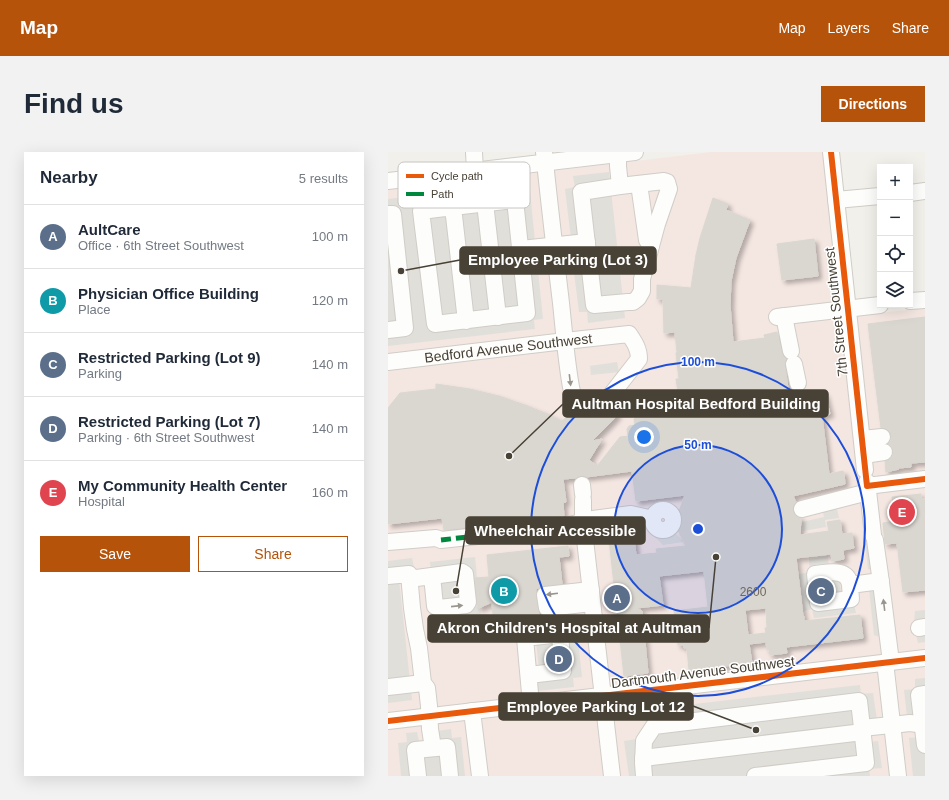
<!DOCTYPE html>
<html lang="en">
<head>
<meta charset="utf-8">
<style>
  :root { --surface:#fff; --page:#f2f2f3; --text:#1f2937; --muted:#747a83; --line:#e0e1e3; --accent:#b45309 }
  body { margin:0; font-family:Helvetica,sans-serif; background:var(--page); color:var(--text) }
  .controls { position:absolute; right:12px; top:12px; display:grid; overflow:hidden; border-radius:0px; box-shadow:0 4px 16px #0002 }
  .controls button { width:36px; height:36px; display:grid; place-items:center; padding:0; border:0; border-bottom:1px solid var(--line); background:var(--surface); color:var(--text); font:20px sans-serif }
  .you { position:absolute; left:256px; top:285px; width:14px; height:14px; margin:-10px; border:3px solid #fff; border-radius:50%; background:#1a73e8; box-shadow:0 0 0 6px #1a73e833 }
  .badge { display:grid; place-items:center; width:26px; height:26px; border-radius:50%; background:var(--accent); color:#fff; font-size:13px; font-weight:700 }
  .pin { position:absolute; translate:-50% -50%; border:2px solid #fff; box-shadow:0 1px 4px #0006 }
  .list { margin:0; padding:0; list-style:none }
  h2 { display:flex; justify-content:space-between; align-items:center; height:52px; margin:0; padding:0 16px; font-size:17px }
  h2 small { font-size:13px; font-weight:400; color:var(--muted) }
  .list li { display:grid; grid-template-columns:26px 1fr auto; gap:12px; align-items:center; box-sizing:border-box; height:64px; padding:0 16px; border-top:1px solid var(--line) }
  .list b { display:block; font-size:15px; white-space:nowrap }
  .list p { margin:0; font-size:13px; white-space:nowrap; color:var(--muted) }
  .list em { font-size:13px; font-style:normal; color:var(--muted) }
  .actions { display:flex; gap:8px; padding:12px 16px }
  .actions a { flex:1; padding:9px 0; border:1px solid var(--accent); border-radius:0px; text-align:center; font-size:14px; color:var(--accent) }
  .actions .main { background:var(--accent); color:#fff }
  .icon { flex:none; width:22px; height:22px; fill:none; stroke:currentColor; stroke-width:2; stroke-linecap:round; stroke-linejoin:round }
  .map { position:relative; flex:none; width:537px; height:624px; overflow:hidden; border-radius:0px }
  header { display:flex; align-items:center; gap:24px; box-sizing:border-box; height:56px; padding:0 20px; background:var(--accent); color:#fff }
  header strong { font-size:19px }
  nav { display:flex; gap:22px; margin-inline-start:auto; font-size:14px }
  .intro { display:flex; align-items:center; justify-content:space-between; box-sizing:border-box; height:96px; padding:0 24px }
  h1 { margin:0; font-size:28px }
  .button { padding:10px 18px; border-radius:0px; background:var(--accent); color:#fff; font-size:14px; font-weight:700 }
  main { display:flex; gap:24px; padding:0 24px }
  aside { flex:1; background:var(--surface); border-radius:0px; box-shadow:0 4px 16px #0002 }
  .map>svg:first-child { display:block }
  .medical { fill:#f4e6e1 }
  .parking { fill:#e1dfda }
  .building { fill:#dad7d1; stroke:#dad7d0; fill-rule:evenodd; filter:url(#shadow) }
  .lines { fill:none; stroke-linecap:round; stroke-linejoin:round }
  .minor-casing { stroke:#d0cdc7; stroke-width:18 }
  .minor { stroke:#fdfdfc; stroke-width:16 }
  .quiet { stroke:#00873e; stroke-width:5; stroke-dasharray:10 5; stroke-linecap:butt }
  .cycleway-casing { stroke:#fff; stroke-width:8 }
  .cycleway { stroke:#e8590c; stroke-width:6 }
  .oneway { fill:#99968f }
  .ring { fill:none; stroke:#1d4ed8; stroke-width:2 }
  .labels { text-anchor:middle; stroke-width:3; stroke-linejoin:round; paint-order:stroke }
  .number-label { font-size:12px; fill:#6e685e }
  .street-label { font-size:14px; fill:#484135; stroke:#fff }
  .key { fill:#fff; stroke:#c8c6c2; stroke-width:1 }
  .key-label { font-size:11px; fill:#484135 }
  .centre { fill:#1d4ed8; stroke:#fff; stroke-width:2 }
  .ring-label { font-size:12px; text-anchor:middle; font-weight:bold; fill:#1d4ed8; stroke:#fff; stroke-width:3; stroke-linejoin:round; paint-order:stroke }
  .leader { fill:none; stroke:#484135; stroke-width:1.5 }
  .callout-dot { fill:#484135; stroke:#fff; stroke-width:1.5 }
  .callout { fill:#484135; stroke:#484135; stroke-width:1.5 }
  .callout-label { font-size:15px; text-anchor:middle; font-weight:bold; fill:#fff }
</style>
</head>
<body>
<header>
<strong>Map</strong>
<nav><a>Map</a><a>Layers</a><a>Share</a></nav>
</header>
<div class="intro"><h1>Find us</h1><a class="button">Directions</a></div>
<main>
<aside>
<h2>Nearby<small>5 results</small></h2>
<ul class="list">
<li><span class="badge" style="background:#5c6f8a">A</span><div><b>AultCare</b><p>Office · 6th Street Southwest</p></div><em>100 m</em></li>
<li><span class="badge" style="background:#0f9aa8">B</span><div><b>Physician Office Building</b><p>Place</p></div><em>120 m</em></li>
<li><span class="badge" style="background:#5c6f8a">C</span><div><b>Restricted Parking (Lot 9)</b><p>Parking</p></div><em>140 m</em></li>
<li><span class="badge" style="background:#5c6f8a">D</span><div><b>Restricted Parking (Lot 7)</b><p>Parking · 6th Street Southwest</p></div><em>140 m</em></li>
<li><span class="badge" style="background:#e0444e">E</span><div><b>My Community Health Center</b><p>Hospital</p></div><em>160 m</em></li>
</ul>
<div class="actions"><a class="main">Save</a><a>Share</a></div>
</aside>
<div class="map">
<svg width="537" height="624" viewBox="0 0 537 624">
  <defs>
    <filter id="shadow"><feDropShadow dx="3.5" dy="3.5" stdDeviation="2" flood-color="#0004"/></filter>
  </defs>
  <rect width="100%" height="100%" fill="#f2f0ea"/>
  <!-- medical -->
  <path class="medical" d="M 324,0 L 435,0 L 453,165 L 537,156 L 537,624 L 0,624 L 0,38 Z"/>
  <!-- parking -->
  <path class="parking" d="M 221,20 L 237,166 L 200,171 L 199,160 L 191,160 L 184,105 L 193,104 L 192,85 L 183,87 L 177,37 L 187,35 L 185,24 Z
    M 132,32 L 133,41 L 142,39 L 147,90 L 138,92 L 140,110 L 149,109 L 155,167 L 146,168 L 147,177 L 0,194 L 0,47 Z
    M 229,210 L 231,220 L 203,223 L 202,214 Z
    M 449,357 L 451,366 L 437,368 L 438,375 L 415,379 L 414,370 L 436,365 L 435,360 Z
    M 474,365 L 482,368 L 487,419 L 480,417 Z
    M 287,381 L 295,389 L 295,390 L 275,393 L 266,384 Z
    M 440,404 L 442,425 L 451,424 L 455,453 L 466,452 L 468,461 L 426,466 L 424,457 L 416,459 L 411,422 L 422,420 L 421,407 Z
    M 87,405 L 93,464 L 48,469 L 42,410 Z
    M 24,406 L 26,415 L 10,418 L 24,548 L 0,551 L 0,409 Z
    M 481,437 L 489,439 L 494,486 L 486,483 Z
    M 537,458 L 537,490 L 530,491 L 527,478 L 526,470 L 527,459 Z
    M 189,478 L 194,525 L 185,526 L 186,535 L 148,539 L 147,528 L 152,527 L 148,489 L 180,486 L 180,479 Z
    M 537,526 L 537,624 L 525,624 L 521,586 L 531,585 L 519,565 L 516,538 L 527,537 L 527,527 Z
    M 472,533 L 473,542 L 485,541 L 489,568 L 479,569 L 481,590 L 490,589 L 494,616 L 481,617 L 482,624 L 241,624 L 236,589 L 249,587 L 257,577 L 258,571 L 256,559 L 270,557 L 271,567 L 290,564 L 289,554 Z
    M 63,577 L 64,586 L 73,585 L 77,624 L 13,624 L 10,591 L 19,590 L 18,581 L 29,580 L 31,589 L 49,587 L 49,579 Z"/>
  <!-- building -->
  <path class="building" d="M 325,46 L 340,52 L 338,58 L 362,68 L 348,106 L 343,129 L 342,153 L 345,190 L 377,186 L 376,183 L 389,180 L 394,201 L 396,205 L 398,207 L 397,209 L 397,214 L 401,244 L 431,240 L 431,242 L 437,241 L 442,262 L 434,264 L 441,322 L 455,319 L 456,322 L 457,332 L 405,344 L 408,350 L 405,355 L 405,360 L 408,364 L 413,366 L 412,383 L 441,379 L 439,370 L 452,368 L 454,382 L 464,381 L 465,391 L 466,396 L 455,398 L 456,407 L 444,409 L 443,402 L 408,406 L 415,464 L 416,464 L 416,469 L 472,463 L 475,486 L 398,495 L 399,501 L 382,503 L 381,497 L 379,498 L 378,490 L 361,492 L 364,511 L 301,518 L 299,496 L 296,496 L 295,493 L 290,493 L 286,459 L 320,455 L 316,419 L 271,424 L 275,453 L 249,456 L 254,459 L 260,521 L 236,524 L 220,378 L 245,376 L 248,403 L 269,401 L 268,397 L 298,394 L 291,380 L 289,371 L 290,362 L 297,343 L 248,349 L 244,319 L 198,325 L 193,324 L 188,326 L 175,327 L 178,350 L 175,351 L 176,364 L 56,378 L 54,366 L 0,372 L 0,256 L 12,241 L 48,237 L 48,232 L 82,237 L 111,244 L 137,253 L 162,263 L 174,269 L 185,260 L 194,265 L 202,266 L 212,264 L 222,258 L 230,262 L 226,267 L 204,289 L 214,287 L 201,308 L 209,314 L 232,285 L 240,284 L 239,277 L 241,274 L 247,273 L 246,267 L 258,252 L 264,252 L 263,243 L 290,240 L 288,227 L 291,227 L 288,201 L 289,200 L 287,180 L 276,181 L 275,147 L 269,147 L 269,133 L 303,136 L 308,103 L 312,86 ZM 378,456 L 379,476 L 377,476 L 378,481 L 360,483 L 357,458 Z
    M 426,87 L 430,124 L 394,128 L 389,92 Z
    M 537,165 L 537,310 L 523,311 L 523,315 L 510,316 L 511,317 L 498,320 L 497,309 L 502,307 L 505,303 L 505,299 L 504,294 L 500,292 L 503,289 L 503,284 L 502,280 L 498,277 L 493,276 L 480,172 Z
    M 533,342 L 533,347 L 537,347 L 537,438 L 515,440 L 509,391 L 497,392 L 495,371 L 507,369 L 504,345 Z
    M 180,394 L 181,404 L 171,405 L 174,432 L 156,434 L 148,437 L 148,444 L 152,470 L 138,472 L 138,474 L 136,474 L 136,477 L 130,479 L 123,479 L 122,476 L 120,476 L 120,474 L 106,475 L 104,450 L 91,456 L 89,453 L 89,449 L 87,426 L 101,425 L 99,403 Z"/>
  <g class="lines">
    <!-- minor casing -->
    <g class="minor-casing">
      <g id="minor">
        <path d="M 86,0 L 87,19"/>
        <path d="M 230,0 L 230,14 L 232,34"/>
        <path d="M 443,0 L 477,318"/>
        <path d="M 0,29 L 247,0"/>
        <path d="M 276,29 L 279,30 L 281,37 L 269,72 L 254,127 L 254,139 L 250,146 L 245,150 L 240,150 L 206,153 L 193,40 L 232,34 Z"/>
        <path d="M 251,32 L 259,88 L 263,94"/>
        <path d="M 522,41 L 537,39"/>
        <path d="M 448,48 L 492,44"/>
        <path d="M 97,51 L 110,165"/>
        <path d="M 65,55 L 33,59 L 47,172 L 139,161 L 127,48 L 65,55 L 78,169"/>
        <path d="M 0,62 L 5,62 L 17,176 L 0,178"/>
        <path d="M 133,97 L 199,90"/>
        <path d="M 522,149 L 537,148"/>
        <path d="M 396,164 L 403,199"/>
        <path d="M 389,165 L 492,153"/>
        <path id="s1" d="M 0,210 L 177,189 L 241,182 C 247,191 251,197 251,207 L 219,248 C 211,255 199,261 190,252 C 186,248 184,240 183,235 C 178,207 176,179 173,151 C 167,100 161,50 156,0"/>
        <path d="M 406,212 L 410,231"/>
        <path d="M 474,287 L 494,285"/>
        <path d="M 476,303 L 496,300"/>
        <path d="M 479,330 L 485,383"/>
        <path d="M 194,333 L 195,342"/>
        <path d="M 479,334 L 537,327"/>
        <path d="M 195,348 L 195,370 L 224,624"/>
        <path d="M 414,357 L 480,340"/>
        <circle cx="275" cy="368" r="10"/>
        <path d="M 178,374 L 205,367 L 243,362 L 265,367"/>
        <path d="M 487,388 L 492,423 L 503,510"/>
        <path d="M 0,390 L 48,386 L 53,388 L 172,375"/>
        <path d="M 0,424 L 21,422 L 24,456 L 27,477 L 31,496 L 35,531 L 39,536 L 41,554 L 42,577 L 45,596"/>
        <path d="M 21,427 L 74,420 L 77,422 L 80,450 L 78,453 L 51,456 L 47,454 L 44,424"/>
        <path d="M 462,433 C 460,415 439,421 427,422 L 430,451 L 463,447 L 462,433 L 493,429"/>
        <path d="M 203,438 L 157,443 L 159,456 L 204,451"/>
        <path d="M 531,476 L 537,475"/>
        <path d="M 497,510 L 510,624"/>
        <path d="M 141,523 L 175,519 L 172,482 L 137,486 L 143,552"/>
        <path d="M 0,535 L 35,531"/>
        <path d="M 281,536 L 285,571"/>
        <path d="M 537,542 L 531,543 L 537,593"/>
        <path d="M 84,559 L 92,624"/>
        <path d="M 0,569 L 537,506"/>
        <path d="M 474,576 L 522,571 L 537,573"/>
        <path d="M 255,606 L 475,580"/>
        <path d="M 30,624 L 27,598 L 59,595 L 62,624"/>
        <path d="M 256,624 L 255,611 L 256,589 L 266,574 L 471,549 L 478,611 L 367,624"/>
      </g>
    </g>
    <!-- minor -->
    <use href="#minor" class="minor"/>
    <!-- quiet -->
    <path class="quiet" d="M 53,388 L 178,374 L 195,370"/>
    <!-- cycleway casing -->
    <g class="cycleway-casing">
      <path id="cycleway" d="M 443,0 L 479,334 L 537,327
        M 0,569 L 537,506"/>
    </g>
    <!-- cycleway -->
    <use href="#cycleway" class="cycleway"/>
  </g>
  <!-- one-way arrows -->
  <defs><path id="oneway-solid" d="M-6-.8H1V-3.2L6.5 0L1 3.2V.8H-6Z"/></defs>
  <g class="oneway">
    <use href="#oneway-solid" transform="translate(182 228) rotate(83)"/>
    <use href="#oneway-solid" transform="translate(164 442) rotate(173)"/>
    <use href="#oneway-solid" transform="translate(496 453) rotate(-97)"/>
    <use href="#oneway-solid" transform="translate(69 454) rotate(-6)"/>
  </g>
  <!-- distance rings -->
  <circle cx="310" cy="377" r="84" fill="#1d4ed8" fill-opacity=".12"/>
  <g class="ring">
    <circle cx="310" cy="377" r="84"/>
    <circle cx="310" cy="377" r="167"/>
  </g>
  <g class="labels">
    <!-- number labels -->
    <g class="number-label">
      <text x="365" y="444">2600</text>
    </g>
    <!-- street labels -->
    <g class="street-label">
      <text transform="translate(448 160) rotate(-96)" y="5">7th Street Southwest</text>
      <text dy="5" stroke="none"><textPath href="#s1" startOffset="121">Bedford Avenue Southwest</textPath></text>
      <text transform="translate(315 520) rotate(-7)" y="5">Dartmouth Avenue Southwest</text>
    </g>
  </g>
  <!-- legend -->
  <rect x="10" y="10" width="132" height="46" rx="6" class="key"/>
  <rect x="18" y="22" width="18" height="4" fill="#e8590c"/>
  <rect x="18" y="40" width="18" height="4" fill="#00873e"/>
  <g class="key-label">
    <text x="43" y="28">Cycle path</text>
    <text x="43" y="46">Path</text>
  </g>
  <circle cx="310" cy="377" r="6" class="centre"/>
  <g class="ring-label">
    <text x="310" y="214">100 m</text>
    <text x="310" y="297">50 m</text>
  </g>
  <!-- callouts -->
  <path class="leader" d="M13 119L72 108M121 304L175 252M68 439L78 379M328 405L321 476M368 578L305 554"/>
  <g class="callout-dot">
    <circle cx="13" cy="119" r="4"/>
    <circle cx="121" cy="304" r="4"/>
    <circle cx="68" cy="439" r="4"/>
    <circle cx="328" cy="405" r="4"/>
    <circle cx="368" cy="578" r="4"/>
  </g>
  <g class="callout">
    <rect x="72" y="95" width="196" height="27" rx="4"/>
    <rect x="175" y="238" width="265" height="27" rx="4"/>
    <rect x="78" y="365" width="179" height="27" rx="4"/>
    <rect x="40" y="463" width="281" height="27" rx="4"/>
    <rect x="111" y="541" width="194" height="27" rx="4"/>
  </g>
  <g class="callout-label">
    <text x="170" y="113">Employee Parking (Lot 3)</text>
    <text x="308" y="257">Aultman Hospital Bedford Building</text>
    <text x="167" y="384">Wheelchair Accessible</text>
    <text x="181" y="481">Akron Children's Hospital at Aultman</text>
    <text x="208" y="560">Employee Parking Lot 12</text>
  </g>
</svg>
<div class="controls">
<button>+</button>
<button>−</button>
<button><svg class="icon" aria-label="locate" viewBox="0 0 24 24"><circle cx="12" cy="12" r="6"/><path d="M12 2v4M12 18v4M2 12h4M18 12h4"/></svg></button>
<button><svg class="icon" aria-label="layers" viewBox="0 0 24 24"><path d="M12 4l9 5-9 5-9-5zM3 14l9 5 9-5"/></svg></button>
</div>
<div class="you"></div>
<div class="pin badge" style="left:229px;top:446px;background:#5c6f8a">A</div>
<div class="pin badge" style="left:116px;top:439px;background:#0f9aa8">B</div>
<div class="pin badge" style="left:433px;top:439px;background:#5c6f8a">C</div>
<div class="pin badge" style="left:171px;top:507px;background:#5c6f8a">D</div>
<div class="pin badge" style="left:514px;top:360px;background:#e0444e">E</div>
</div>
</main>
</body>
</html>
